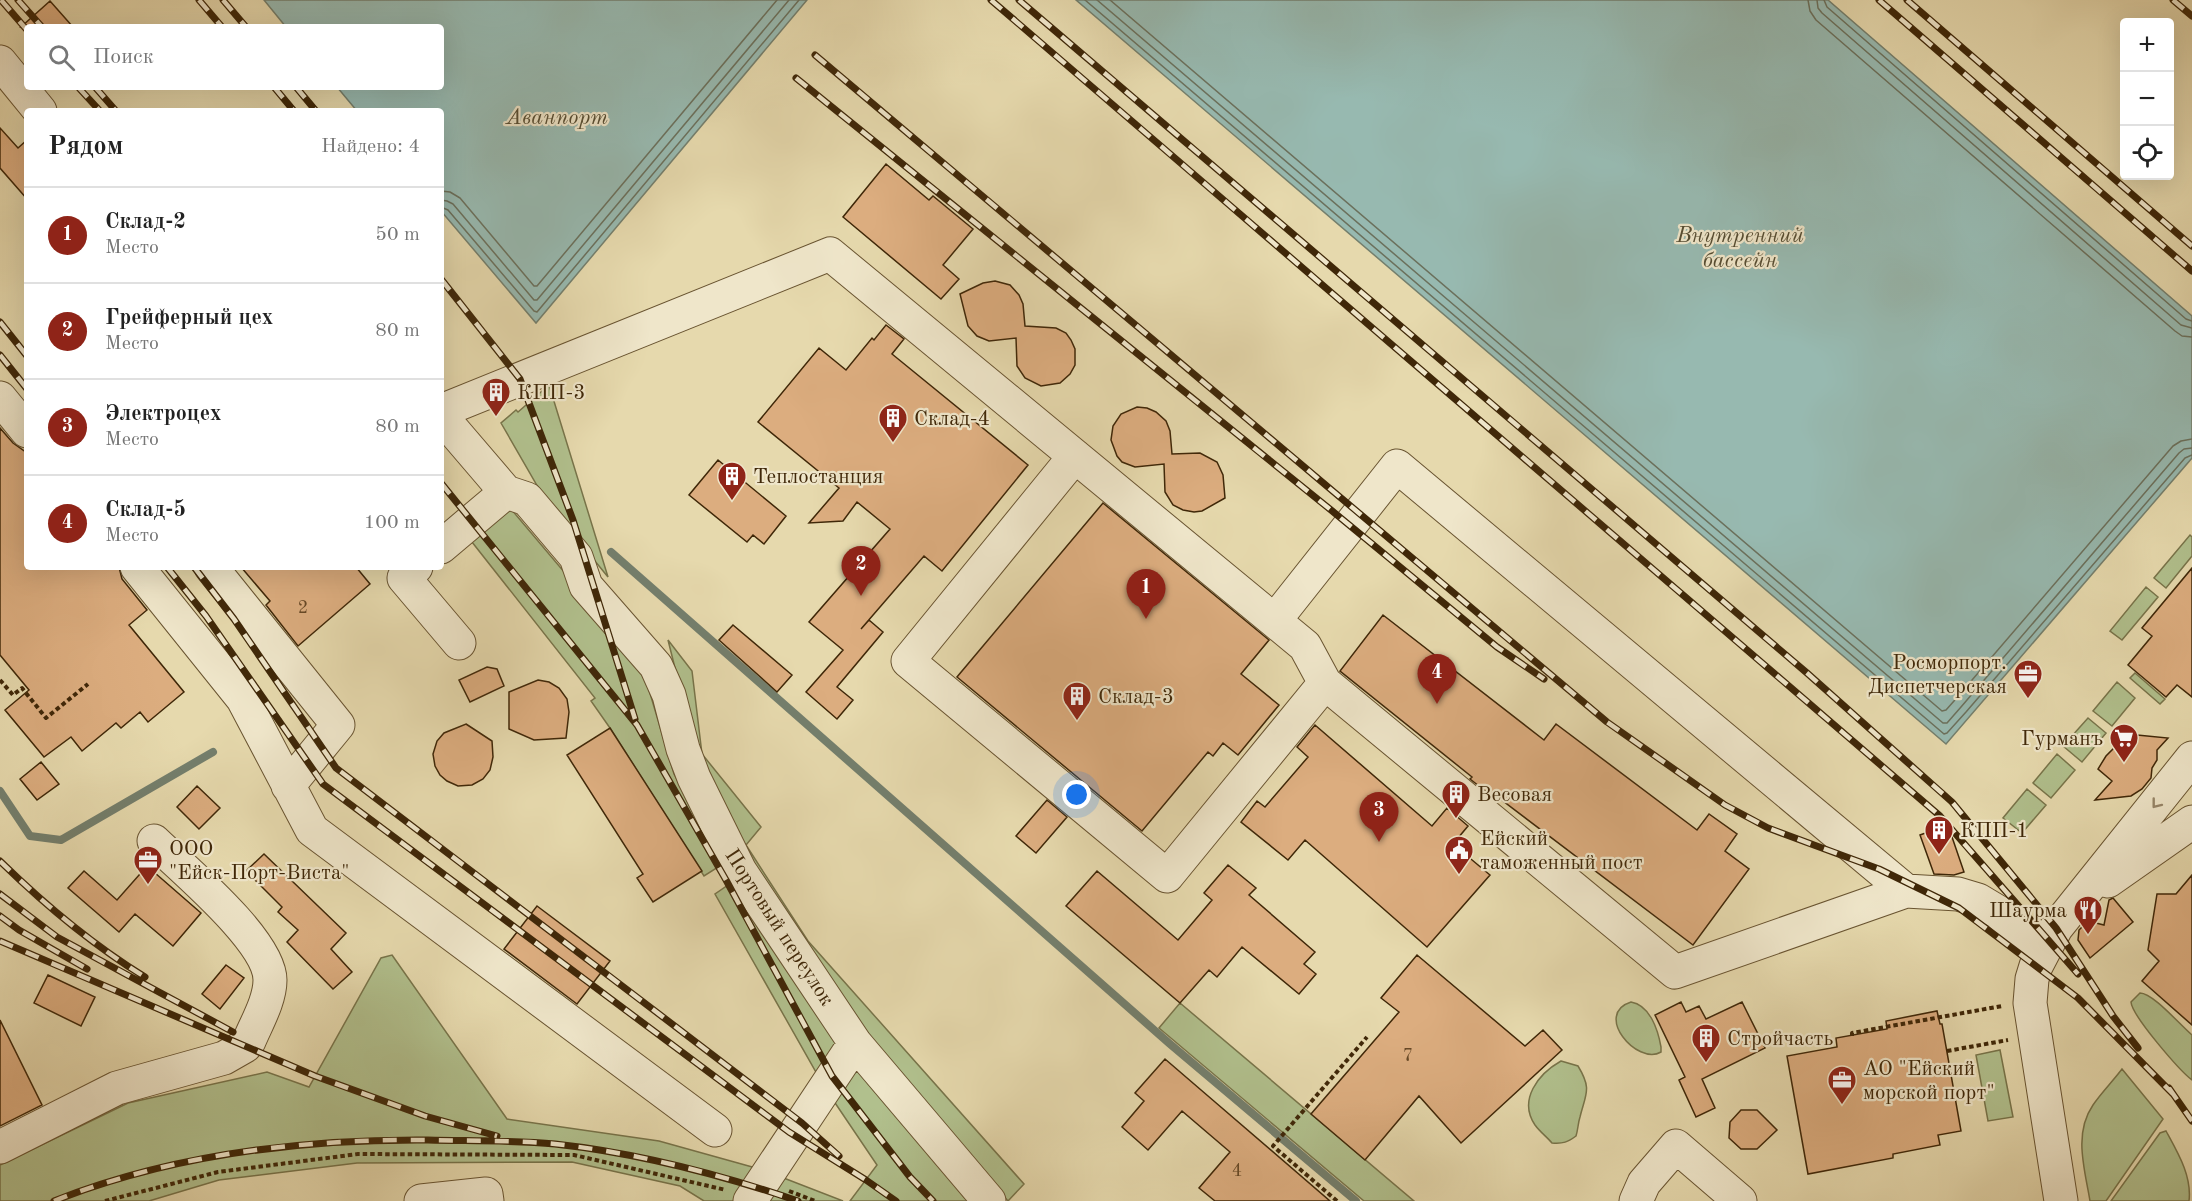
<!DOCTYPE html>
<html lang="ru">
<head>
<meta charset="utf-8">
<style>
  :root { --surface:#fff; --page:#f6f6f6; --text:#222; --muted:#767676; --line:#e0e0e0; --accent:#8f2418 }
  body { margin:0; font-family:"Old Standard TT",serif; background:var(--page); color:var(--text) }
  .controls { position:absolute; right:18px; top:18px; display:grid; overflow:hidden; border-radius:6px; box-shadow:0 6px 24px #0002 }
  .controls button { width:54px; height:54px; display:grid; place-items:center; padding:0; border:0; border-bottom:2px solid var(--line); background:var(--surface); color:var(--text); font:30px sans-serif }
  .you { position:absolute; left:1077px; top:795px; width:21px; height:21px; margin:-15px; border:4px solid #fff; border-radius:50%; background:#1a73e8; box-shadow:0 0 0 9px #1a73e833 }
  .badge { display:grid; place-items:center; width:39px; height:39px; border-radius:50%; background:var(--accent); color:#fff; font-size:20px; font-weight:700 }
  .pin { position:absolute; translate:-50% -50px; filter:drop-shadow(0 2px 3px #0008) }
  .pin::after { content:''; position:absolute; top:32px; width:21px; height:18px; background:inherit; clip-path:polygon(0 0,100% 0,50% 100%) }
  .list { margin:0; padding:0; list-style:none }
  h2 { display:flex; justify-content:space-between; align-items:center; height:78px; margin:0; padding:0 24px; font-size:26px }
  h2 small { font-size:20px; font-weight:400; color:var(--muted) }
  .list li { display:grid; grid-template-columns:39px 1fr auto; gap:18px; align-items:center; box-sizing:border-box; height:96px; padding:0 24px; border-top:2px solid var(--line) }
  .list b { display:block; font-size:22px; white-space:nowrap }
  .list p { margin:0; font-size:20px; white-space:nowrap; color:var(--muted) }
  .list em { font-size:20px; font-style:normal; color:var(--muted) }
  .icon { flex:none; width:33px; height:33px; fill:none; stroke:currentColor; stroke-width:2; stroke-linecap:round; stroke-linejoin:round }
  .map { position:relative; flex:none; width:2192px; height:1201px; overflow:hidden }
  .search { position:absolute; background:var(--surface); box-shadow:0 6px 24px #0002; left:24px; top:24px; width:420px; height:66px; display:flex; align-items:center; gap:15px; box-sizing:border-box; padding:0 21px; border-radius:6px; color:var(--muted); font-size:22px }
  .panel { position:absolute; background:var(--surface); box-shadow:0 6px 24px #0002; left:24px; top:108px; width:420px; height:462px; border-radius:6px }
  .map>svg:first-child { display:block }
  .green { fill:#b1c08d; stroke:#78744a; stroke-width:1.5 }
  .water { fill:#97b9b0; stroke:#747f6d; stroke-width:1.5 }
  .lines { fill:none; stroke-linecap:round; stroke-linejoin:round }
  .shore { stroke:#6b705c; stroke-width:1.5 }
  .stream { stroke:#747f6d; stroke-width:8 }
  .building { fill:#dcad7f; stroke:#3f2708; stroke-width:1.5 }
  .minor-casing { stroke:#695431; stroke-width:35 }
  .path { stroke:#3f2708; stroke-width:4; stroke-dasharray:4.5 3; stroke-linecap:butt }
  .minor { stroke:#efe6ca; stroke-width:33 }
  .rail-casing { stroke:#3f2708; stroke-width:7 }
  .rail { stroke:#efe6ca; stroke-width:4.5; stroke-dasharray:14; stroke-linecap:butt }
  .oneway { stroke:#978669 }
  .labels { text-anchor:middle; stroke-width:4.5; stroke-linejoin:round; paint-order:stroke }
  .number-label { font-size:18px; fill:#664826 }
  .poi-label { font-size:21px; fill:#3f2708; stroke:#efe6ca; text-anchor:start }
  .street-label { font-size:21px; fill:#3f2708; stroke:#efe6ca }
  .water-label { font-size:22px; font-style:italic; fill:#554c32; stroke:#efe6ca }
</style>
</head>
<body>
<div class="map">
<svg width="2192" height="1201" viewBox="0 0 2192 1201">
  <rect width="100%" height="100%" fill="#e6d9ad"/>
  <filter id="stains"><feTurbulence type="fractalNoise" baseFrequency=".00333" numOctaves="4"/><feColorMatrix values="0 0 0 0 .2 0 0 0 0 .09 0 0 0 0 .02 0 0 0 .5 -.17"/></filter>
  <radialGradient id="worn" r=".72"><stop offset=".6" stop-color="#630" stop-opacity="0"/><stop offset="1" stop-color="#630" stop-opacity=".3"/></radialGradient>
  <!-- green -->
  <path class="green" d="M 549,385 L 608,577 L 546,501 L 501,423 L 516,410 L 518,412 Z
    M 511,509 L 641,663 L 674,774 L 723,864 L 704,876 L 610,728 L 591,701 L 595,698 L 472,542 Z
    M 2190,535 L 2192,537 L 2192,556 L 2166,588 L 2154,578 Z
    M 2146,587 L 2158,597 L 2122,640 L 2110,631 Z
    M 668,640 L 692,671 L 702,754 L 761,827 L 746,845 L 808,941 L 1024,1184 L 1008,1201 L 859,1024 L 754,874 L 696,752 Z
    M 2135,673 L 2165,699 L 2160,704 L 2130,678 Z
    M 2117,682 L 2135,698 L 2112,726 L 2093,711 Z
    M 2088,718 L 2106,733 L 2082,762 L 2063,746 Z
    M 2057,754 L 2075,770 L 2051,798 L 2033,783 Z
    M 2027,789 L 2046,805 L 2022,833 L 2003,818 Z
    M 734,881 L 981,1201 L 850,1201 L 877,1165 L 825,1088 L 715,894 Z
    M 392,955 L 507,1119 L 659,1141 L 763,1170 L 843,1201 L 704,1201 L 680,1186 L 572,1162 L 357,1163 L 219,1180 L 149,1201 L 0,1201 L 0,1165 L 128,1103 L 267,1072 L 309,1087 L 381,958 Z
    M 2140,993 C 2153,993 2180,1025 2192,1035 L 2192,1080 C 2180,1071 2132,1016 2131,1002 Z
    M 1631,1002 C 1650,1005 1658,1030 1661,1047 L 1661,1052 C 1637,1066 1593,1014 1631,1002 Z
    M 1180,1003 L 1414,1201 L 1364,1201 L 1159,1028 Z
    M 2000,1050 L 2013,1117 L 1988,1121 L 1976,1055 Z
    M 1561,1061 L 1578,1066 C 1592,1089 1586,1093 1580,1117 C 1578,1123 1578,1130 1576,1136 C 1568,1142 1563,1144 1552,1143 C 1547,1137 1540,1132 1535,1125 C 1518,1100 1538,1074 1561,1061 Z
    M 2122,1069 L 2163,1119 L 2106,1201 L 2090,1201 C 2085,1170 2073,1134 2093,1105 C 2101,1093 2113,1081 2122,1069 Z
    M 2166,1131 C 2178,1153 2192,1176 2189,1201 L 2111,1201 L 2160,1133 Z"/>
  <!-- water -->
  <path class="water" d="M 264,0 L 807,0 L 536,323 L 441,211 L 441,111 L 357,111 L 337,87 L 441,87 L 441,27 L 286,27 Z
    M 1076,0 L 1828,0 L 2192,316 L 2192,458 L 1946,744 Z"/>
  <g class="lines">
    <!-- shore -->
    <path class="shore" d="M 1085,0 L 1944,734 L 1947,733 L 1966,712 L 2185,458 L 2192,455
      M 1097,0 L 1943,723 L 1947,723 L 1961,707 L 2179,453 L 2184,449 L 2192,448
      M 1110,0 L 1942,711 L 1946,710 L 1954,701 L 2173,446 L 2181,441 L 2192,439
      M 1808,0 L 1810,11 L 1816,20 L 2175,331 L 2182,336 L 2192,337
      M 1817,0 L 1818,8 L 1822,13 L 2181,325 L 2192,328
      M 1824,0 L 1827,7 L 2186,319 L 2192,321
      M 441,191 L 450,192 L 460,198 L 534,286 L 537,286 L 777,0
      M 441,200 L 447,201 L 453,204 L 534,300 L 537,300 L 789,0
      M 441,207 L 448,210 L 534,311 L 537,312 L 799,0"/>
    <!-- stream -->
    <path class="stream" d="M 611,552 L 1170,1044 L 1356,1201
      M 0,791 L 30,836 L 61,840 L 213,752"/>
  </g>
  <!-- building -->
  <path class="building" d="M 50,1 L 73,27 L 21,27 Z
    M 0,128 L 18,148 L 27,140 L 27,199 L 0,168 Z
    M 886,164 L 929,200 L 933,196 L 973,229 L 943,265 L 959,279 L 941,299 L 843,217 Z
    M 995,281 L 1010,285 L 1019,295 L 1023,304 L 1025,326 L 1056,328 L 1066,333 L 1071,340 L 1075,349 L 1075,365 L 1070,374 L 1060,383 L 1041,386 L 1025,378 L 1017,366 L 1016,338 L 989,341 L 977,336 L 968,326 L 960,294 L 983,283 Z
    M 886,325 L 904,339 L 892,354 L 1028,465 L 942,571 L 924,556 L 861,629 L 869,620 L 883,632 L 837,687 L 853,700 L 837,719 L 806,692 L 843,650 L 809,622 L 890,529 L 857,502 L 843,521 L 809,523 L 839,488 L 758,422 L 819,348 L 846,370 L 872,338 L 874,340 Z
    M 1137,407 L 1147,408 L 1156,412 L 1166,421 L 1170,431 L 1172,454 L 1200,453 L 1217,462 L 1223,475 L 1225,498 L 1202,511 L 1194,512 L 1183,510 L 1173,505 L 1165,492 L 1164,464 L 1135,467 L 1122,462 L 1117,456 L 1111,440 L 1113,426 L 1121,414 Z
    M 0,428 L 13,443 L 27,453 L 27,567 L 119,567 L 122,579 L 147,610 L 129,625 L 184,692 L 148,722 L 140,712 L 121,728 L 116,723 L 82,751 L 71,737 L 44,757 L 5,710 L 29,690 L 0,655 Z
    M 718,460 L 786,516 L 764,544 L 753,535 L 747,542 L 689,495 Z
    M 1103,503 L 1269,640 L 1241,674 L 1279,705 L 1238,755 L 1223,743 L 1213,756 L 1208,752 L 1142,831 L 957,677 Z
    M 241,567 L 356,567 L 370,584 L 298,646 L 266,605 L 270,601 Z
    M 2192,568 L 2192,697 L 2177,685 L 2166,697 L 2128,665 L 2152,636 L 2142,628 Z
    M 1383,615 L 1544,740 L 1556,724 L 1697,830 L 1709,814 L 1737,834 L 1725,851 L 1749,869 L 1693,945 L 1495,795 L 1493,797 L 1470,779 L 1472,777 L 1340,671 Z
    M 733,625 L 792,675 L 777,692 L 719,640 Z
    M 487,667 L 497,669 L 504,686 L 470,702 L 459,680 Z
    M 538,680 L 549,682 L 559,688 L 567,699 L 569,712 L 566,738 L 534,740 L 509,729 L 509,692 Z
    M 466,724 L 492,741 L 493,757 L 490,770 L 483,779 L 472,785 L 458,786 L 447,781 L 440,775 L 435,766 L 433,754 L 437,741 L 444,733 Z
    M 1315,725 L 1432,826 L 1447,808 L 1468,826 L 1453,844 L 1490,875 L 1427,947 L 1305,840 L 1288,860 L 1241,822 L 1257,801 L 1265,807 L 1308,757 L 1297,747 Z
    M 610,728 L 702,871 L 653,902 L 637,878 L 643,874 L 567,755 Z
    M 2137,735 L 2168,738 L 2157,750 L 2157,760 L 2152,768 L 2151,778 L 2142,789 L 2131,796 L 2095,800 L 2112,781 L 2098,769 L 2106,756 L 2119,743 Z
    M 41,762 L 59,784 L 37,800 L 20,779 Z
    M 197,786 L 220,808 L 199,829 L 177,807 Z
    M 1047,800 L 1067,817 L 1036,853 L 1016,836 Z
    M 1942,827 L 1946,839 L 1952,837 L 1964,872 L 1954,875 L 1934,874 L 1920,835 Z
    M 264,854 L 346,933 L 331,949 L 352,972 L 333,989 L 287,942 L 298,930 L 278,912 L 282,907 L 246,871 Z
    M 1228,865 L 1256,888 L 1249,895 L 1315,952 L 1304,964 L 1316,974 L 1299,994 L 1242,947 L 1217,977 L 1209,970 L 1180,1003 L 1066,906 L 1097,871 L 1178,940 L 1212,900 L 1204,893 Z
    M 147,866 L 201,913 L 173,946 L 135,914 L 119,932 L 68,888 L 84,871 L 117,900 Z
    M 2192,875 L 2192,1025 L 2142,981 L 2159,961 L 2148,950 L 2157,894 L 2176,894 Z
    M 2113,898 L 2133,922 L 2090,958 L 2078,940 L 2079,930 L 2088,921 L 2104,925 L 2109,900 Z
    M 537,906 L 610,961 L 577,1004 L 504,949 Z
    M 1417,955 L 1525,1046 L 1543,1030 L 1562,1050 L 1461,1143 L 1419,1096 L 1365,1160 L 1311,1114 L 1399,1012 L 1381,998 Z
    M 226,965 L 244,978 L 220,1009 L 202,994 Z
    M 48,975 L 95,997 L 81,1026 L 34,1003 Z
    M 1681,1002 L 1686,1012 L 1699,1006 L 1706,1019 L 1742,1002 L 1765,1048 L 1702,1079 L 1715,1108 L 1696,1117 L 1679,1080 L 1685,1077 L 1655,1015 Z
    M 1937,1011 L 1940,1024 L 1942,1024 L 1961,1131 L 1938,1135 L 1940,1145 L 1893,1154 L 1893,1158 L 1808,1174 L 1787,1056 L 1837,1047 L 1836,1038 L 1887,1029 L 1886,1021 Z
    M 0,1020 L 42,1105 L 0,1126 Z
    M 1165,1059 L 1215,1102 L 1330,1201 L 1215,1201 L 1199,1188 L 1230,1152 L 1182,1111 L 1148,1150 L 1122,1127 L 1144,1101 L 1135,1093 Z
    M 1741,1110 L 1757,1110 L 1777,1130 L 1757,1149 L 1741,1149 L 1729,1138 L 1730,1122 Z"/>
  <g class="lines">
    <!-- minor casing -->
    <g class="minor-casing">
      <path id="minor" d="M 0,62 L 40,111
        M 0,398 L 27,431
        M 441,411 L 830,254 L 1305,646 L 1325,683 L 1675,972 L 1906,891 L 1958,894 L 1978,900 L 1998,912 L 2041,954
        M 441,416 L 506,492
        M 1075,456 L 908,661 L 1167,876 L 1325,683
        M 506,492 L 527,499 L 576,557 L 586,586 L 656,666 L 669,695 L 683,749 L 694,778 L 740,871 L 855,1043 L 989,1201
        M 441,547 L 506,492
        M 137,567 L 243,699 L 312,830 L 715,1130
        M 211,567 L 338,725 L 288,786
        M 416,567 L 404,578 L 459,643
        M 1275,620 L 1397,466 L 1906,891
        M 2108,881 L 2192,822
        M 0,1147 L 117,1088 L 224,1058 L 245,1046 L 249,1041 C 257,1022 270,1000 270,980 C 270,941 183,869 154,841
        M 421,1201 L 486,1194 L 487,1201
        M 750,1201 L 855,1043
        M 1636,1201 L 1644,1183 L 1676,1146 L 1740,1201
        M 2061,1201 L 2030,1003 L 2032,979 L 2036,966 L 2056,928 L 2192,758"/>
    </g>
    <!-- path -->
    <path class="path" d="M 0,680 L 13,695 L 22,688 L 46,718 L 88,684
      M 1852,1036 L 1852,1033 L 2002,1006
      M 1947,1051 L 2008,1040
      M 789,1191 L 815,1201
      M 105,1201 L 218,1172 L 358,1154 L 574,1155 L 726,1190
      M 1337,1201 L 1273,1146 L 1367,1037"/>
    <!-- minor -->
    <use href="#minor" class="minor"/>
    <!-- rail casing -->
    <g class="rail-casing">
      <path id="rail" d="M 1,0 L 27,30
        M 18,0 L 42,27
        M 199,0 L 222,27
        M 223,0 L 246,27
        M 991,0 L 1940,816 L 2078,974
        M 1019,0 L 1807,673 L 1952,802 L 2056,928 L 2113,1016 L 2138,1048
        M 1879,0 L 2192,271
        M 1907,0 L 2192,246
        M 2173,0 L 2192,16
        M 815,55 L 1607,722 L 1725,805 L 1768,828 L 1879,869 L 1959,908 L 2078,998 L 2173,1094
        M 796,78 L 1331,510 L 1497,647 L 1544,679
        M 78,87 L 100,111
        M 95,87 L 116,111
        M 274,87 L 294,111
        M 296,87 L 316,111
        M 441,279 L 520,379 L 573,520 L 635,719
        M 0,322 L 27,356
        M 0,355 L 27,389
        M 441,483 L 637,725 L 726,880 L 832,1076 L 910,1177 L 933,1201
        M 167,567 L 206,616 L 323,784 L 789,1132 L 866,1180 L 896,1201
        M 194,567 L 234,619 L 336,768 L 802,1123 L 839,1156
        M 0,861 C 44,904 93,945 145,977
        M 0,894 L 57,937 L 233,1032
        M 0,916 L 19,930 L 87,969
        M 0,941 L 315,1076 L 425,1116 L 497,1136
        M 2169,1088 L 2192,1121
        M 54,1201 C 173,1154 301,1139 428,1140 C 471,1141 513,1140 555,1144 C 638,1153 719,1174 798,1201"/>
    </g>
    <!-- rail -->
    <use href="#rail" class="rail"/>
  </g>
  <!-- one-way arrows -->
  <defs><path id="oneway-chevron" d="M-2-3.5L2.5 0L-2 3.5" fill="none" stroke-width="1.6" stroke-linecap="round" stroke-linejoin="round" transform="scale(1.5)"/></defs>
  <use class="oneway" href="#oneway-chevron" transform="translate(2156 804) rotate(128)"/>
  <!-- icons -->
  <defs>
    <g id="building-pin" transform="scale(1.5)"><path d="M0 17L-7.5 6A9.5 9.5 0 1 1 7.5 6Z" fill="#8f2418" stroke="#efe6ca"/><path d="M-4-6H4V6H1V3H-1V6H-4ZM-2.5-4.3h1.7v1.8h-1.7ZM.8-4.3h1.7v1.8H.8ZM-2.5-1h1.7V.8h-1.7ZM.8-1h1.7V.8H.8Z" fill="#fff"/></g>
    <g id="office-pin" transform="scale(1.5)"><path d="M0 17L-7.5 6A9.5 9.5 0 1 1 7.5 6Z" fill="#8f2418" stroke="#efe6ca"/><path d="M-6-3h4V-5.5h4V-3h4V5H-6ZM-1-4.5V-3h2v-1.5ZM-6 0V1H6V0Z" fill="#fff"/></g>
    <g id="supermarket-pin" transform="scale(1.5)"><path d="M0 17L-7.5 6A9.5 9.5 0 1 1 7.5 6Z" fill="#8f2418" stroke="#efe6ca"/><path d="M-6-5.5h2.5l.6 2H6L4.5 2H-2.5L-4.4-4H-6ZM-1.5 3.2a1.3 1.3 0 1 0 .1 0ZM3 3.2a1.3 1.3 0 1 0 .1 0Z" fill="#fff"/></g>
    <g id="civic-pin" transform="scale(1.5)"><path d="M0 17L-7.5 6A9.5 9.5 0 1 1 7.5 6Z" fill="#8f2418" stroke="#efe6ca"/><path d="M-.6-6.5H3V-4.5H.6V-3L4-1V1h2V6H-6V1h2V-1L-.6-3ZM-1.2 2.5V6h2.4V2.5Z" fill="#fff"/></g>
    <g id="restaurant-pin" transform="scale(1.5)"><path d="M0 17L-7.5 6A9.5 9.5 0 1 1 7.5 6Z" fill="#8f2418" stroke="#efe6ca"/><path d="M-5-6h1v4h1v-4h1v4h1v-4h1v5L-1.5 .5V6h-2V.5L-5-1ZM5-6V6H3V1.5H1.5Q1.5-4 5-6Z" fill="#fff"/></g>
  </defs>
  <g fill-rule="evenodd">
    <use href="#building-pin" x="496" y="392"/>
    <use href="#building-pin" x="893" y="418"/>
    <use href="#building-pin" x="732" y="476"/>
    <use href="#office-pin" x="2028" y="674"/>
    <use href="#building-pin" x="1077" y="696"/>
    <use href="#supermarket-pin" x="2124" y="738"/>
    <use href="#building-pin" x="1456" y="794"/>
    <use href="#building-pin" x="1939" y="830"/>
    <use href="#civic-pin" x="1459" y="850"/>
    <use href="#office-pin" x="148" y="860"/>
    <use href="#restaurant-pin" x="2088" y="910"/>
    <use href="#building-pin" x="1706" y="1038"/>
    <use href="#office-pin" x="1842" y="1080"/>
  </g>
  <g class="labels">
    <!-- number labels -->
    <g class="number-label">
      <text x="303" y="613">2</text>
      <text x="1408" y="1061">7</text>
      <text x="1237" y="1176">4</text>
    </g>
    <!-- poi labels -->
    <g class="poi-label">
      <text x="517" y="399">КПП-3</text>
      <text x="914" y="425">Склад-4</text>
      <text x="753" y="483">Теплостанция</text>
      <text x="2007" y="669" text-anchor="end">Росморпорт.<tspan x="2007" dy="24">Диспетчерская</tspan></text>
      <text x="1098" y="703">Склад-3</text>
      <text x="2103" y="745" text-anchor="end">Гурманъ</text>
      <text x="1477" y="801">Весовая</text>
      <text x="1960" y="837">КПП-1</text>
      <text x="1480" y="845">Ейский<tspan x="1480" dy="24">таможенный пост</tspan></text>
      <text x="169" y="855">ООО<tspan x="169" dy="24">"Ейск-Порт-Виста"</tspan></text>
      <text x="2067" y="917" text-anchor="end">Шаурма</text>
      <text x="1727" y="1045">Стройчасть</text>
      <text x="1863" y="1075">АО "Ейский<tspan x="1863" dy="24">морской порт"</tspan></text>
    </g>
    <!-- street labels -->
    <g class="street-label">
      <text transform="translate(780 927) rotate(57)" y="7">Портовый переулок</text>
    </g>
    <!-- water labels -->
    <g class="water-label">
      <text x="557" y="124">Аванпорт</text>
      <text x="1740" y="242">Внутренний<tspan x="1740" dy="25">бассейн</tspan></text>
    </g>
  </g>
  <rect width="100%" height="100%" filter="url(#stains)"/>
  <rect width="100%" height="100%" fill="url(#worn)"/>
</svg>
<div class="controls">
<button>+</button>
<button>−</button>
<button><svg class="icon" aria-label="locate" viewBox="0 0 24 24"><circle cx="12" cy="12" r="6"/><path d="M12 2v4M12 18v4M2 12h4M18 12h4"/></svg></button>
</div>
<div class="you"></div>
<div class="pin badge" style="left:1146px;top:619px">1</div>
<div class="pin badge" style="left:861px;top:596px">2</div>
<div class="pin badge" style="left:1379px;top:842px">3</div>
<div class="pin badge" style="left:1437px;top:704px">4</div>
<div class="search"><svg class="icon" aria-label="search" viewBox="0 0 24 24"><circle cx="10" cy="10" r="6"/><path d="M15 15l6 6"/></svg>Поиск</div>
<section class="panel">
<h2>Рядом<small>Найдено: 4</small></h2>
<ul class="list">
<li><span class="badge">1</span><div><b>Склад-2</b><p>Место</p></div><em>50 m</em></li>
<li><span class="badge">2</span><div><b>Грейферный цех</b><p>Место</p></div><em>80 m</em></li>
<li><span class="badge">3</span><div><b>Электроцех</b><p>Место</p></div><em>80 m</em></li>
<li><span class="badge">4</span><div><b>Склад-5</b><p>Место</p></div><em>100 m</em></li>
</ul>
</section>
</div>
</body>
</html>
